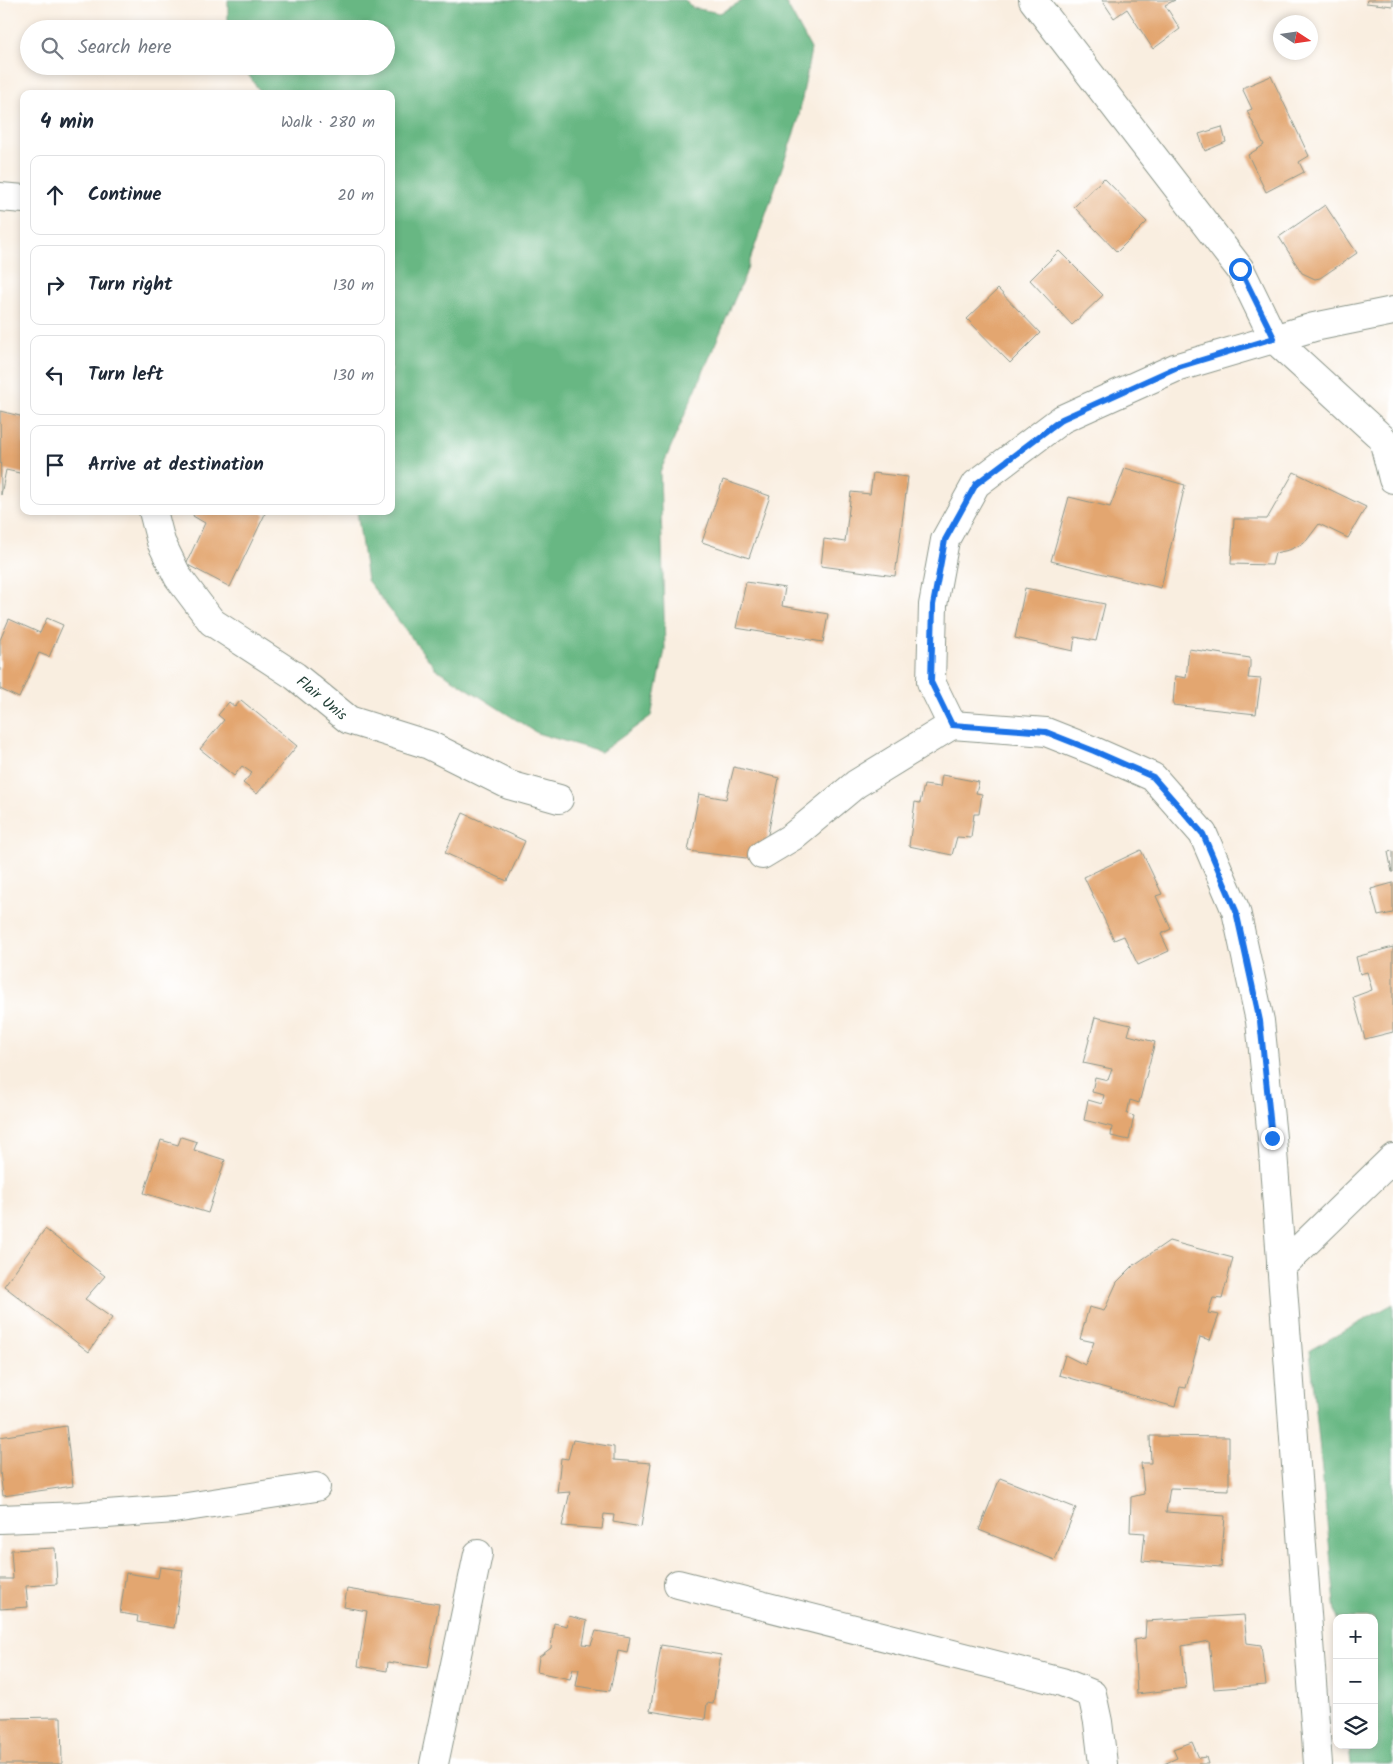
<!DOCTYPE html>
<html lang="en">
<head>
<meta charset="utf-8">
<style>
  :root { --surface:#fff; --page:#f2f2f3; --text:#1f2937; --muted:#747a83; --line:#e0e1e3 }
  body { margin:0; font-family:Kalam,sans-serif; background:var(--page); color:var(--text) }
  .controls { position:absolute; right:15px; bottom:15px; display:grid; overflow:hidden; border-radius:10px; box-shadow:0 2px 8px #0003 }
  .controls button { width:45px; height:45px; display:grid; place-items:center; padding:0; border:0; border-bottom:1px solid var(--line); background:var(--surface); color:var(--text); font:25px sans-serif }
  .compass { position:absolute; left:1273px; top:15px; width:45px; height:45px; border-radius:50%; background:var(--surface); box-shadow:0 2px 8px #0003; rotate:102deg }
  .stop { position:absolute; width:15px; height:15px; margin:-11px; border:4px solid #1a73e8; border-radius:50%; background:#fff }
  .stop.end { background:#1a73e8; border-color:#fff; box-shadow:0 1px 5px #0008 }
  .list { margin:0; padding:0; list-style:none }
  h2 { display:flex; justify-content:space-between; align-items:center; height:65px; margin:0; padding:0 20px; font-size:21px }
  h2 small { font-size:16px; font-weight:400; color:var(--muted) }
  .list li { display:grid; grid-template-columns:32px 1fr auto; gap:15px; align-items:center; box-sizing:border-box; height:80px; margin:0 10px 10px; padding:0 10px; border:1px solid var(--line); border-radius:10px }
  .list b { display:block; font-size:19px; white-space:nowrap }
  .list em { font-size:16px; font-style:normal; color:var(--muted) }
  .icon { flex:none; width:28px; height:28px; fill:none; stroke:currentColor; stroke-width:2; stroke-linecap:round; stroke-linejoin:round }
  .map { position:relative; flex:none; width:1393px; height:1764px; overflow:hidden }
  .search { position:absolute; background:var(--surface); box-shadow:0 2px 8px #0003; left:20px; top:20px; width:375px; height:55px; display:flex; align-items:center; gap:12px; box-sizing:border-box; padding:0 18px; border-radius:28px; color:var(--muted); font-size:19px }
  .panel { position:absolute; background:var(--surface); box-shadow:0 2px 8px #0003; left:20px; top:90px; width:375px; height:425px; border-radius:10px }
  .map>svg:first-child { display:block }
  .forest { fill:#68b783; stroke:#447a5c }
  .building { fill:#e3a66f }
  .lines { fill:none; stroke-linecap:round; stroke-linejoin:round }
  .minor-casing { stroke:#8c968a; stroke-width:30 }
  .minor { stroke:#fff; stroke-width:28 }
  .route { stroke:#1a73e8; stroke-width:6 }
  .labels { text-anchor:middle; stroke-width:5; stroke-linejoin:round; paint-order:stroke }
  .street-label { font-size:15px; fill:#1f3d34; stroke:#fff }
</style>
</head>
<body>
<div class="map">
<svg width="1393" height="1764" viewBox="0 0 1393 1764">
  <rect width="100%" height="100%" fill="#fff"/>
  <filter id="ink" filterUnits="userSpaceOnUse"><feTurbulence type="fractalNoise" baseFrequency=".02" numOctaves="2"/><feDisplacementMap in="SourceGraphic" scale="10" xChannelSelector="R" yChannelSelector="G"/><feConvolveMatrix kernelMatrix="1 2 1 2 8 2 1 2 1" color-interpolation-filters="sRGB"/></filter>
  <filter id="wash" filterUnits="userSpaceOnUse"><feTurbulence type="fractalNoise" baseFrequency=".0096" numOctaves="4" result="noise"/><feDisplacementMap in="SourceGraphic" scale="20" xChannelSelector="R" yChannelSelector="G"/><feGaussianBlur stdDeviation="1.12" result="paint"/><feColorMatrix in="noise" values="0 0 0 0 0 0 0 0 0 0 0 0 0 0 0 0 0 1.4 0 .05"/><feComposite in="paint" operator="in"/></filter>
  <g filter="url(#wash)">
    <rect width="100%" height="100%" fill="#f9eee0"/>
    <!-- forest -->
    <path class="forest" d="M 228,0 L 685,0 L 693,8 L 720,13 L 744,0 L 772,0 L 786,3 L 811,49 L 798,121 L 745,275 L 660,472 L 665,650 L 651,716 L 601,752 L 537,733 L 435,668 L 367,580 L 357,511 L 391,511 L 391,94 L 262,94 L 242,66 L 386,66 L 386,29 L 228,29 Z
      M 1393,1304 L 1393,1764 L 1351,1764 L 1349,1745 L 1374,1745 L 1374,1618 L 1337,1618 L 1337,1623 L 1310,1350 Z"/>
    <g id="blocks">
      <!-- building -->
      <path class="building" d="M 1102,0 L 1175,0 L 1165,5 L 1180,29 L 1153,49 L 1127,9 L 1114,18 Z
        M 1367,0 L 1393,0 L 1393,6 L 1366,3 Z
        M 1271,76 L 1309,156 L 1299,162 L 1304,172 L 1266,192 L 1248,155 L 1264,145 L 1247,111 L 1252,109 L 1242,88 Z
        M 1222,127 L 1226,142 L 1205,151 L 1199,134 Z
        M 1104,178 L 1147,222 L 1117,252 L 1074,207 Z
        M 1325,205 L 1357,253 L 1320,278 L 1315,279 L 1302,273 L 1279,237 Z
        M 1059,251 L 1103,295 L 1072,325 L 1030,280 Z
        M 998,289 L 1040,333 L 1010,363 L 967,319 Z
        M 0,411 L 24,417 L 24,474 L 6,470 L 1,495 Z
        M 1125,468 L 1185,485 L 1161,588 L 1051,561 L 1069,497 L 1110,507 Z
        M 1294,472 L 1366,507 L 1348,538 L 1319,524 L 1307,540 L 1300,545 L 1289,550 L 1275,553 L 1272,565 L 1231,564 L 1234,519 L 1267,519 Z
        M 873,473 L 908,477 L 895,576 L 821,566 L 824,539 L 845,542 L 851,492 L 870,494 Z
        M 723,480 L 770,496 L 749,558 L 702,542 Z
        M 195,511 L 259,511 L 265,514 L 230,587 L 186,564 L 205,523 L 193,516 Z
        M 746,582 L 785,588 L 782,606 L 828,614 L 823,642 L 736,628 Z
        M 1025,588 L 1105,604 L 1096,641 L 1075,637 L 1073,651 L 1015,638 Z
        M 47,618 L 63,625 L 49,657 L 39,653 L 19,698 L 0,689 L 0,640 L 9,619 L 40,633 Z
        M 1189,649 L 1250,658 L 1250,666 L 1248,678 L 1261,679 L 1256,714 L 1173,705 L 1175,676 L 1186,678 Z
        M 241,700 L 297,746 L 257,794 L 243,783 L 252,773 L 242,766 L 234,776 L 200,749 L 224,720 L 218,715 L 229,702 L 235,707 Z
        M 734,767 L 779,778 L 763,860 L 688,851 L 699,794 L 726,799 Z
        M 942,775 L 979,782 L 976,793 L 982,794 L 979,814 L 974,814 L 971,838 L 957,837 L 952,855 L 909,846 L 915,802 L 920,803 L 924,785 L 940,787 Z
        M 463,813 L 525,841 L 507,881 L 445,853 Z
        M 1141,850 L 1162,894 L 1156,896 L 1171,929 L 1161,934 L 1169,951 L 1138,965 L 1124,936 L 1114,940 L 1084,877 Z
        M 1393,851 L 1393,872 L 1392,872 L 1388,852 Z
        M 1393,883 L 1393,913 L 1378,916 L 1371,889 Z
        M 1393,947 L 1393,1032 L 1365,1039 L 1353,997 L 1372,990 L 1367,972 L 1360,974 L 1356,957 Z
        M 1095,1017 L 1131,1025 L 1128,1035 L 1155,1042 L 1139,1103 L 1130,1100 L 1127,1114 L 1134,1116 L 1129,1140 L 1111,1136 L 1112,1127 L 1084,1120 L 1088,1100 L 1102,1104 L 1104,1095 L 1092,1092 L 1095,1077 L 1108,1080 L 1112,1069 L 1083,1063 Z
        M 181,1137 L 197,1142 L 194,1150 L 225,1160 L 208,1213 L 144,1193 L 161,1140 L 178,1145 Z
        M 45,1229 L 105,1276 L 85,1299 L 112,1318 L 89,1352 L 4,1286 Z
        M 1169,1241 L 1233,1258 L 1222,1299 L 1213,1298 L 1208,1313 L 1219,1315 L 1210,1340 L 1200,1337 L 1186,1388 L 1180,1387 L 1175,1407 L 1059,1375 L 1065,1355 L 1085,1365 L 1094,1342 L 1080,1339 L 1089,1307 L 1104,1311 L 1117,1282 L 1134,1265 Z
        M 66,1426 L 73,1486 L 3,1496 L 0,1472 L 0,1437 Z
        M 1150,1436 L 1229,1437 L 1229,1490 L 1170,1488 L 1166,1512 L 1225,1516 L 1221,1567 L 1142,1561 L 1145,1533 L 1130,1532 L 1131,1497 L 1144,1494 L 1141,1463 L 1151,1463 Z
        M 573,1440 L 614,1447 L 614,1460 L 651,1463 L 641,1527 L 613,1522 L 614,1515 L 604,1514 L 602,1529 L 562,1526 L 570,1492 L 557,1493 L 561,1458 L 568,1459 Z
        M 1000,1478 L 1076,1508 L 1055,1560 L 979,1530 Z
        M 55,1548 L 57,1584 L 26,1586 L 28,1607 L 0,1609 L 0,1579 L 13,1579 L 11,1550 Z
        M 160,1567 L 183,1570 L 174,1628 L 137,1622 L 138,1616 L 120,1613 L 126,1573 L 158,1578 Z
        M 347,1589 L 439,1604 L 428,1668 L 388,1662 L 387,1671 L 358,1666 L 367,1611 L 344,1607 Z
        M 1244,1615 L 1247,1643 L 1261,1645 L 1266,1685 L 1214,1689 L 1209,1641 L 1182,1646 L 1186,1688 L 1137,1694 L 1134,1640 L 1145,1638 L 1146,1621 Z
        M 569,1616 L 587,1621 L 583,1644 L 591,1645 L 596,1631 L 630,1637 L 627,1653 L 618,1651 L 610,1691 L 576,1686 L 579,1669 L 573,1669 L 570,1679 L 537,1672 L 539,1657 L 551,1648 L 554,1623 L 567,1626 Z
        M 661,1645 L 721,1655 L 713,1704 L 707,1703 L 705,1720 L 650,1711 Z
        M 61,1717 L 62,1764 L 0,1764 L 0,1718 Z
        M 1192,1742 L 1199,1758 L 1206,1757 L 1208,1764 L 1164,1764 L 1177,1758 L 1173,1749 Z"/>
    </g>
  </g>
  <g filter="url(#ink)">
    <use href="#blocks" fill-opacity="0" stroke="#8c968a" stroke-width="1"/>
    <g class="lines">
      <!-- minor casing -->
      <g class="minor-casing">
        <g id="minor">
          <path d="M 1033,0 L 1240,269 L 1274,339 L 1383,439 L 1393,479"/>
          <path d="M 0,197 L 24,199"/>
          <path id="s1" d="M 153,511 L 161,542 L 178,577 L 212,622 L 295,676 L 349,720 L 429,745 L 509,785 L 559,799"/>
          <path d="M 762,855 L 792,837 L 856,784 L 952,725"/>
          <path d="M 1281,1267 L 1393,1158"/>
          <path d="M 0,1519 L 80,1516 L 174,1509 L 316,1487"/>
          <path d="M 678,1584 L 1062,1682 L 1092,1694 L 1098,1722 L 1103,1764"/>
          <path d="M 434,1764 L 478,1554"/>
          <path d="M 1318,1764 L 1272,1138 L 1260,1021 L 1236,911 L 1203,834 L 1153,777 L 1094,751 L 1046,732 L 952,725 L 931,682 L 933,605 L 945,540 L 976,484 L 1062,419 L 1175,368 L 1314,327 L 1393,311"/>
        </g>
      </g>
      <!-- minor -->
      <use href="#minor" class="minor"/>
    </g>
  </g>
  <g class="lines" filter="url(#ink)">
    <!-- route -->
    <path class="route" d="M 1240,269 L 1274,338 L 1175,368 L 1062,419 L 976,484 L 945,540 L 933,605 L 931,682 L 952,725 L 1046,732 L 1094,751 L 1153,777 L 1203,834 L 1236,911 L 1260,1021 L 1272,1138"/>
  </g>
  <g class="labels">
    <!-- street labels -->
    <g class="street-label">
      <text dy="5" stroke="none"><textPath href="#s1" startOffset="261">Flair Unis</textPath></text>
    </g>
  </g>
</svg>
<div class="controls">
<button>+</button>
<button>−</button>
<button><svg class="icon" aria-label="layers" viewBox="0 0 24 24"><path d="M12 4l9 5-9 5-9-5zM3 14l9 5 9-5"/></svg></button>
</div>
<svg class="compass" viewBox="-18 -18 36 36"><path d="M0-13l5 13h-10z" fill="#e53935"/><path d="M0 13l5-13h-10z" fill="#747a83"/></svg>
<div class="stop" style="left:1240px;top:269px"></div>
<div class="stop end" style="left:1272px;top:1138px"></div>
<div class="search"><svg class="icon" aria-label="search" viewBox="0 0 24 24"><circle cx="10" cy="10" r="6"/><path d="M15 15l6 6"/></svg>Search here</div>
<section class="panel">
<h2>4 min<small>Walk · 280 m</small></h2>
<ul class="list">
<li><svg class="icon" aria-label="ahead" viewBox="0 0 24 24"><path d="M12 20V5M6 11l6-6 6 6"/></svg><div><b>Continue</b></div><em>20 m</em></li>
<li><svg class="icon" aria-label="right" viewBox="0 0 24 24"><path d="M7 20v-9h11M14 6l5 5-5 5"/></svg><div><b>Turn right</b></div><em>130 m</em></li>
<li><svg class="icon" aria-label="left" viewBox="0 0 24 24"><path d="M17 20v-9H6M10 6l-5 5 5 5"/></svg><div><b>Turn left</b></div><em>130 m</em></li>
<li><svg class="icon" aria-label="arrive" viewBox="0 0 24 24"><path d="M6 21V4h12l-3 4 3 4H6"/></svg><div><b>Arrive at destination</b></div></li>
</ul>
</section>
</div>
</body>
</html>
